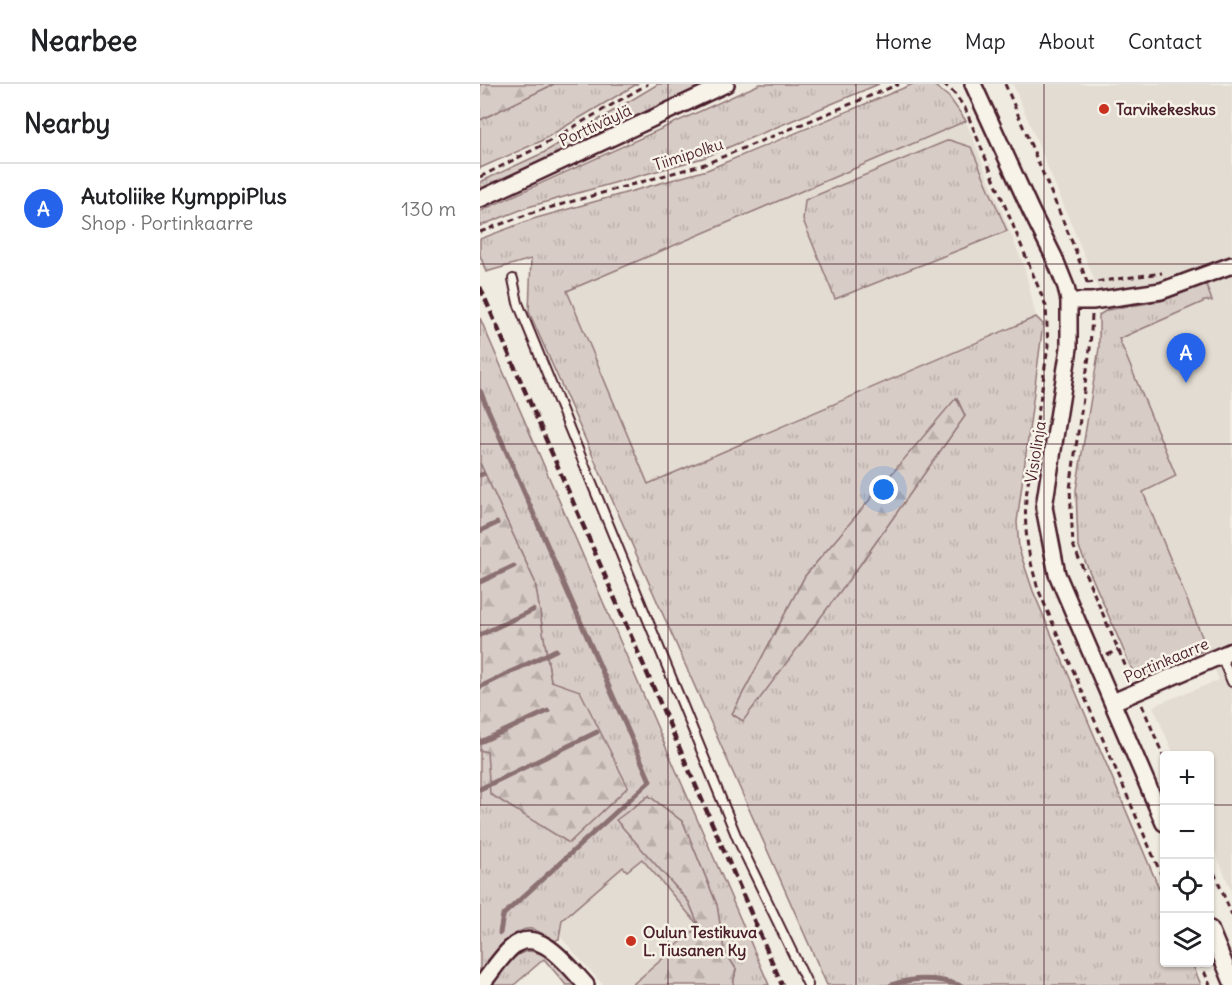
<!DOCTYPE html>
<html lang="en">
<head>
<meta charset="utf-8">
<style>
  :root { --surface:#fff; --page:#f2f2f2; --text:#202124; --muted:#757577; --line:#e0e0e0; --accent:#2563eb }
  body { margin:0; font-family:Delius,sans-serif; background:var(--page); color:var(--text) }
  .controls { position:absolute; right:18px; bottom:18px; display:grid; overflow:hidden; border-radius:6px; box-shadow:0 2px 4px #0004 }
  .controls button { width:54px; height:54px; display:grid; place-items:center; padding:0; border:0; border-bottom:2px solid var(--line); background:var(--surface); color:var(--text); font:30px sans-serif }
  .you { position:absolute; left:404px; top:406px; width:21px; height:21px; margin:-15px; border:4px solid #fff; border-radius:50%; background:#1a73e8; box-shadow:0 0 0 9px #1a73e833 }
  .badge { display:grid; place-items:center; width:39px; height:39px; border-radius:50%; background:var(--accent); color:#fff; font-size:20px; font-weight:700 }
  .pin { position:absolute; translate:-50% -50px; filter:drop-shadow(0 2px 3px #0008) }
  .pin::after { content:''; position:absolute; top:32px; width:21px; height:18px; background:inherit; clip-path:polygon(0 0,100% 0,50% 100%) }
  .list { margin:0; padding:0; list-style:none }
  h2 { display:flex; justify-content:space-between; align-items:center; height:78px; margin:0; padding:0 24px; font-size:26px }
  h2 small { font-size:20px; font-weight:400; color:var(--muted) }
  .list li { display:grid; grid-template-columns:39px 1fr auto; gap:18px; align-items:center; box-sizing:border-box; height:90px; padding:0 24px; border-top:2px solid var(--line) }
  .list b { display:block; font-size:22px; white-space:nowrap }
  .list p { margin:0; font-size:20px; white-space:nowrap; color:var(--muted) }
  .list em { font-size:20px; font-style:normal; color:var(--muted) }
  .icon { flex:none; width:33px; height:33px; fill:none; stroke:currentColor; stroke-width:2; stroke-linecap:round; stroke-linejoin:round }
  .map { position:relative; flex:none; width:752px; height:901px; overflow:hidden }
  header { display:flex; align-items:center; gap:36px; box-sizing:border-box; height:84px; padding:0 30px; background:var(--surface); border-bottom:2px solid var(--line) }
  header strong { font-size:28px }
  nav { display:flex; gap:33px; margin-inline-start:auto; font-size:21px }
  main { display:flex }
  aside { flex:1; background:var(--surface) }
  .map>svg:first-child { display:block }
  .built { fill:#e3dcd2 }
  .grass { fill:url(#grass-tufts); stroke:#917678; stroke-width:1.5; fill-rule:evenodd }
  .forest { fill:url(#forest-firs); stroke:#917678; stroke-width:1.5 }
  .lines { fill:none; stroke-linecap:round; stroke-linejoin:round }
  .stream { stroke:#8b6f72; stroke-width:5 }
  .service-casing { stroke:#4a1f2b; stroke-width:12 }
  .minor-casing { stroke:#4a1f2b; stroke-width:20 }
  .path { stroke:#4a1f2b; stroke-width:3; stroke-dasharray:6 4.5; stroke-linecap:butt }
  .service { stroke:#f7f3e8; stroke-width:8 }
  .minor { stroke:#f7f3e8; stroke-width:15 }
  .rail { stroke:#4a1f2b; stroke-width:4.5; stroke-dasharray:9 4.5; stroke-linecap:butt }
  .grid { fill:none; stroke:#4a1f2b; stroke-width:1.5; stroke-opacity:0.55 }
  .poi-dot { fill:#c8321e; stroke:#f7f3e8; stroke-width:2 }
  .labels { text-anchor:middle; stroke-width:5; stroke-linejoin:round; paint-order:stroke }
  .poi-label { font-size:16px; font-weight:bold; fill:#4a1f2b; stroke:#f7f3e8; text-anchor:start }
  .street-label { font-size:16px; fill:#4a1f2b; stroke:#f7f3e8 }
</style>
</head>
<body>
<header>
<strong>Nearbee</strong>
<nav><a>Home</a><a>Map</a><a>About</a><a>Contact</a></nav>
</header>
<main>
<aside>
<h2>Nearby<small></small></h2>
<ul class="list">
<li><span class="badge">A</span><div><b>Autoliike KymppiPlus</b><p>Shop · Portinkaarre</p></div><em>130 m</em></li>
</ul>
</aside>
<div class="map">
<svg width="752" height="901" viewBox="0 0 752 901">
  <defs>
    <pattern id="grass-tufts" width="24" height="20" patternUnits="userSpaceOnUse" patternTransform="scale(1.5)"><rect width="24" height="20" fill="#d8cdc6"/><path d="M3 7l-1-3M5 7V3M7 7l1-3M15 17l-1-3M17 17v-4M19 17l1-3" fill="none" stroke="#bbb0aa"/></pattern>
    <pattern id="forest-firs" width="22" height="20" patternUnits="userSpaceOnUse" patternTransform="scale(1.5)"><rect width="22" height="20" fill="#d8cdc6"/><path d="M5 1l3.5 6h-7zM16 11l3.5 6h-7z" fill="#bbb0aa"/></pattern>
  </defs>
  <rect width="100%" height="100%" fill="#f0ebe0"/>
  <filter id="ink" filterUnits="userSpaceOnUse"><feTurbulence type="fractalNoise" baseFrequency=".0167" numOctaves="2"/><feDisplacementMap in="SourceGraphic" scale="12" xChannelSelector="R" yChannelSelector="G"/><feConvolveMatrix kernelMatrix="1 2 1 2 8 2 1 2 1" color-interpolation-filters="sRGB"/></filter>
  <g filter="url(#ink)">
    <!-- built -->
    <path class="built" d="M 533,0 L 752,0 L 752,808 L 730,756 L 730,672 L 694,671 L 673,622 L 739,596 L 662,407 L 696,392 Z
      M 486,37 L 545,185 L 556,233 L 168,400 L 87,207 Z
      M 143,743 L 219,842 L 197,862 L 199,866 L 190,874 L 186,871 L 152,901 L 123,901 L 76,848 L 82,828 Z"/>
    <!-- grass -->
    <path class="grass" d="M 74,0 L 157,0 L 59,58 L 0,84 L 0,36 Z
      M 178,0 L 236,0 L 0,107 L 0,98 L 63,69 Z
      M 280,0 L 399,0 L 223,74 L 48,123 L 0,142 L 0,127 Z
      M 433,0 L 452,0 L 469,13 L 486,37 L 87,207 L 168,400 L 556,233 L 563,240 L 537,438 L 539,465 L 553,507 L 684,816 L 684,861 L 680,863 L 684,878 L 712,879 L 721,901 L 347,901 L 49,228 L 51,175 L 6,188 L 0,171 L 0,155 L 53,135 L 227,86 ZM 477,314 L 485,332 L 379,482 L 263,636 L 252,630 L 325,492 Z
      M 469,56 L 491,63 L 527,147 L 355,215 L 323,136 L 325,116 Z
      M 726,200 L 732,217 L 725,217 L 639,255 L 696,392 L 663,408 L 727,565 L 666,589 L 653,588 L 598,461 L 596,406 L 619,264 L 619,231 L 627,226 L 681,217 Z
      M 0,234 L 289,901 L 253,901 L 256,885 L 244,866 L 237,821 L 203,738 L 169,712 L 137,736 L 209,818 L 219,842 L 162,775 L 147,787 L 143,783 L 82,836 L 79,855 L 74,857 C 67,853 60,847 52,845 C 33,841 10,880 0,893 L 0,666 L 7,668 L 71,597 L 55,498 L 0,379 Z
      M 48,867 C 69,868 83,887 96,901 L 86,901 L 64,875 L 34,901 L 10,901 C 21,887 30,871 48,867 Z"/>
    <!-- forest -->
    <path class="forest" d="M 0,0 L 74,0 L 0,36 Z
      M 476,314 L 485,332 L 379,482 L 263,637 L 252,630 L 325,492 Z
      M 0,379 L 55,498 L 71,597 L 100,607 L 148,703 L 89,759 L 10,710 L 7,668 L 0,666 Z
      M 169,712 L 203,738 L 237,821 L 244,866 L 256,885 L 253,901 L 152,901 L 187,871 L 190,874 L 199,866 L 196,862 L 219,842 L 209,818 L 136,736 Z"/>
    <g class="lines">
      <!-- stream -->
      <path class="stream" d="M 0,307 L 170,697 L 23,831 L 20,849
        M 0,391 L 3,390
        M 0,447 L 17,439
        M 0,498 L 34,482
        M 0,551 L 53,526
        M 0,603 L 76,566
        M 0,658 L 68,627
        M 0,705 L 117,648
        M 411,901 C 434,893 455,893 479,901"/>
      <!-- service casing -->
      <g class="service-casing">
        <path id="service" d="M 33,195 L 38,219 L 258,756 L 328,901
          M 741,572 L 752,598"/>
      </g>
      <!-- minor casing -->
      <g class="minor-casing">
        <path id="minor" d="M 493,0 L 551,127 L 574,173 L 586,203 L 589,217 L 589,264 L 564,423 L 577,490 L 684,739
          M 0,115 L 246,0
          M 589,217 L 612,217 L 681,207 L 752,181
          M 633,618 L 752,567
          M 730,845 L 752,898
          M 1,901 C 11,889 20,874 31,864 C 58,839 89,883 106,901"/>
      </g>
      <!-- path -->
      <path class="path" d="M 463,0 L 473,8 L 485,24 L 566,222 L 568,262 L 546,413 C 544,450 548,470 558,505 L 684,797
        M 525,0 L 595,165 L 608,201
        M 0,93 L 59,63 L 168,0
        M 0,148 L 51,129 L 225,80 L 419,0
        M 607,199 L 682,189
        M 612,231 L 610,265 L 590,405 L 593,461 L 651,595
        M 627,571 L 638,566
        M 662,621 L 684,674
        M 730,779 L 752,831
        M 720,878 L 730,901"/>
      <!-- service -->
      <use href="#service" class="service"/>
      <!-- minor -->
      <use href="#minor" class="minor"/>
      <!-- rail -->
      <path class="rail" d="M 0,203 L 302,901"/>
    </g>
  </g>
  <!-- grid -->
  <path class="grid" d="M 188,0 L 188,901M 376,0 L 376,901M 564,0 L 564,901M 0,180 L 752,180M 0,360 L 752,360M 0,541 L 752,541M 0,721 L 684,721M 730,721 L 752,721"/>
  <!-- markers -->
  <g class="poi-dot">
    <circle cx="624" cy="25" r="6"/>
    <circle cx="151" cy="857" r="6"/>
  </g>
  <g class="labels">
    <!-- poi labels -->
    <g class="poi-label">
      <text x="636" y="31">Tarvikekeskus</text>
      <text x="163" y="854">Oulun Testikuva<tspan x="163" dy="18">L. Tiusanen Ky</tspan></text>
    </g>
    <!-- street labels -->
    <g class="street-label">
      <text transform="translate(115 41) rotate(-25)" y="6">Porttiväylä</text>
      <text transform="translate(208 70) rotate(-18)" y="6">Tiimipolku</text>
      <text transform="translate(555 368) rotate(-81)" y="6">Visiolinja</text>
      <text transform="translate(686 576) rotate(-23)" y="6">Portinkaarre</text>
    </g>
  </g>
</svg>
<div class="controls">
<button>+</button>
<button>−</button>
<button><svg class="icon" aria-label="locate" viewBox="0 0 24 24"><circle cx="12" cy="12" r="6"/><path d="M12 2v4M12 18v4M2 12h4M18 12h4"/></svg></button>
<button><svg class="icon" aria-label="layers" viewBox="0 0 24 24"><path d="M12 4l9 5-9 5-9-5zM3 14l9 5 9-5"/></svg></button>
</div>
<div class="you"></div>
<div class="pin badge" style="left:706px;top:299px">A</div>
</div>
</main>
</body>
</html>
